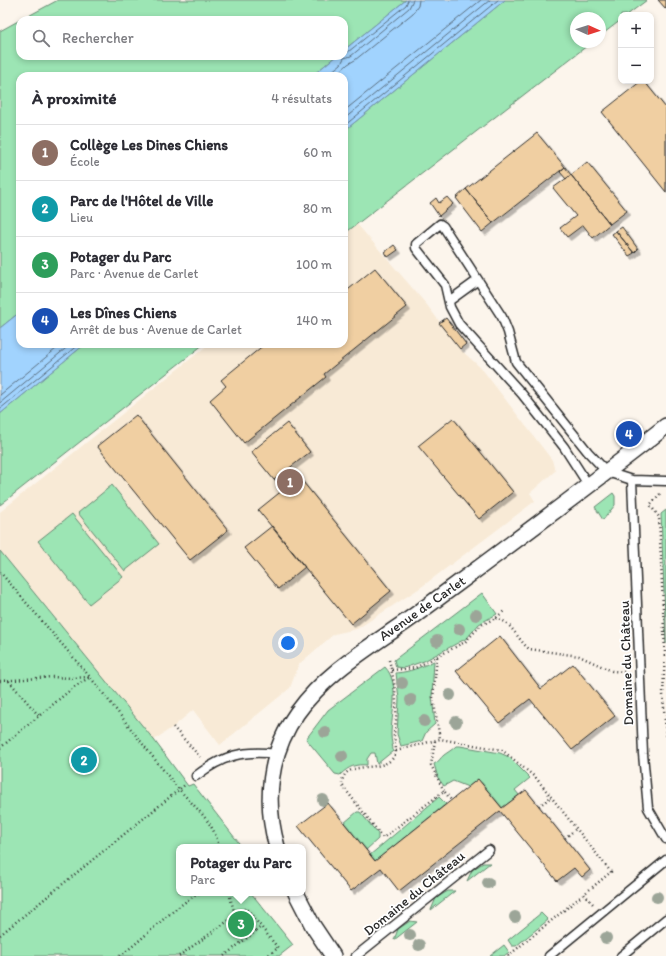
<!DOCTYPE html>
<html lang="fr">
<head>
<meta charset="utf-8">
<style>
  :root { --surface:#fff; --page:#f7f7f7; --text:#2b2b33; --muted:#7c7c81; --line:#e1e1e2; --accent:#7c3aed }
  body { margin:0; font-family:Itim,sans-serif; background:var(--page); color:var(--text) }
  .controls { position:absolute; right:12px; top:12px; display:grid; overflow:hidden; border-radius:8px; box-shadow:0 2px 6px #0003 }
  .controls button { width:36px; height:36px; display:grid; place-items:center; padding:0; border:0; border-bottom:1px solid var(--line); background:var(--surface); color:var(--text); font:20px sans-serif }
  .compass { position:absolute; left:570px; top:12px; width:36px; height:36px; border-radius:50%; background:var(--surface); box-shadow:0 2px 6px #0003; rotate:93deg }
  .you { position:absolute; left:288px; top:643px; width:14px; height:14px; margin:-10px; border:3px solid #fff; border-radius:50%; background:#1a73e8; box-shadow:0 0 0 6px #1a73e833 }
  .badge { display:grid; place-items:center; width:26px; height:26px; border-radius:50%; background:var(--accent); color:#fff; font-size:13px; font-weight:700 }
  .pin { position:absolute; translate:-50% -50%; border:2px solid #fff; box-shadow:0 1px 4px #0006 }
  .popup { position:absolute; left:176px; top:844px; width:130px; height:52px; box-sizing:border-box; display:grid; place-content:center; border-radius:8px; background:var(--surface); filter:drop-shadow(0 1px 3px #0005); font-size:13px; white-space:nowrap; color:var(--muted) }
  .popup b { font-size:15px; color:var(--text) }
  .popup::after { content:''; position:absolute; left:50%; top:100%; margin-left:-8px; border:8px solid transparent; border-top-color:var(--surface) }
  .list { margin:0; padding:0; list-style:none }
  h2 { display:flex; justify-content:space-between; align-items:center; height:52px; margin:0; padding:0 16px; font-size:17px }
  h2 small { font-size:13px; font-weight:400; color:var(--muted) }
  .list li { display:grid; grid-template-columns:26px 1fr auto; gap:12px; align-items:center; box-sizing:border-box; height:56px; padding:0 16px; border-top:1px solid var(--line) }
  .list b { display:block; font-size:15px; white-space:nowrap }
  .list p { margin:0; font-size:13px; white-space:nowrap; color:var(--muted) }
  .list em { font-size:13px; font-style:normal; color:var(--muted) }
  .icon { flex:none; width:22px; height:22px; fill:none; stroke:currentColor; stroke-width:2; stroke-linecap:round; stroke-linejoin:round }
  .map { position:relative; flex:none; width:666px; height:956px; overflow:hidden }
  .search { position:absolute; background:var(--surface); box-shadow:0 2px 6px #0003; left:16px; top:16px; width:332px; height:44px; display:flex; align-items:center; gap:10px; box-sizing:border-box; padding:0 14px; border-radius:12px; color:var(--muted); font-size:15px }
  .panel { position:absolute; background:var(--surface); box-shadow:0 2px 6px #0003; left:16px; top:72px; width:332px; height:276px; border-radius:12px }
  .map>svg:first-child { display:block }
  .built { fill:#f8ead6 }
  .green { fill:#9ce5b4; stroke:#648870 }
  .water { fill:#a1d3fe; stroke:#7290aa }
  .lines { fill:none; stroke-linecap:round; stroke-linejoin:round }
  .shore { stroke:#5a6e7f; stroke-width:1 }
  .building { fill:#f0cfa2; stroke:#2b2b2b; filter:url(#shadow) }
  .lane-casing { stroke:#2b2b2b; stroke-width:11 }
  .street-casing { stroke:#2b2b2b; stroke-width:18 }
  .path { stroke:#2b2b2b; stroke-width:2.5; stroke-dasharray:1 3; stroke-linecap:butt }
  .lane { stroke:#fff; stroke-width:8 }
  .street { stroke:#fff; stroke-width:15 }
  .tree { fill:#9ca598 }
  .labels { text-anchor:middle; stroke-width:3.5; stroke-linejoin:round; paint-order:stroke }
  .street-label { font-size:14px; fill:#2b2b2b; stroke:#fff }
</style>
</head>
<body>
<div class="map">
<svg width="666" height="956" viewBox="0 0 666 956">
  <defs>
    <filter id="shadow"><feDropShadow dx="3.5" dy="3.5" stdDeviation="0" flood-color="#0004"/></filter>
  </defs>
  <rect width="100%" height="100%" fill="#fcf5ec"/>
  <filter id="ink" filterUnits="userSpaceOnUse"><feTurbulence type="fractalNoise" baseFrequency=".025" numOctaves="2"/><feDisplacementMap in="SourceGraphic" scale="8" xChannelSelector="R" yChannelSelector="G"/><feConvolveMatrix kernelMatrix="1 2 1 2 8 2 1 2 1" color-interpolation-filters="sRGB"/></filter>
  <g filter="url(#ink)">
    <!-- built -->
    <path class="built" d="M 357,224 L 427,305 L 460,349 L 482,369 L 552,460 L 555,471 L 530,493 L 535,501 L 420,588 L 357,629 L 334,634 L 299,664 L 290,688 L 220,745 L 193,710 L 173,727 L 154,740 L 0,551 L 0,512 L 209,344 L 344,344 L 344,235 Z"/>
    <!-- green -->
    <path class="green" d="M 58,0 L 406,0 L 344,50 L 344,20 L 21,20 Z
      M 505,0 L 647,0 L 627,15 L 621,15 L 621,20 L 600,36 L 600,18 L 576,18 L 576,42 L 592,42 L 344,234 L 344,131 Z
      M 20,20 L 20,56 L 336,56 L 312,76 L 20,76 L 20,312 L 0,328 L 0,31 Z
      M 85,344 L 204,344 L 0,505 L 0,414 Z
      M 112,485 L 159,544 L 125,571 L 78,513 Z
      M 613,493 L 615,496 L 615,505 L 603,520 L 595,507 Z
      M 666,510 L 666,644 L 661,514 Z
      M 72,514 L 123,577 L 89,604 L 38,541 Z
      M 0,551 L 154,740 L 188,786 L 193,784 L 242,847 L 179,847 L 179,893 L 251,893 L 293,945 L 279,956 L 0,956 Z
      M 482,593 L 497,614 L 479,624 L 467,638 L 424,661 L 404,668 L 396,667 L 394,660 Z
      M 434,661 L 432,696 L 435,724 L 426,732 L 422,741 L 401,746 L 397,734 L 399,699 L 396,673 C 410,672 421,667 434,661 Z
      M 385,667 C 401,684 391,715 391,735 C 391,741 393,746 393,751 L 377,764 L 375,753 L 371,753 L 367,759 L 367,765 C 356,764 349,766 340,775 L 335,774 L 306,739 L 328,710 Z
      M 456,746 L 460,746 L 500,753 L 509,757 L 530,778 L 515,790 L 519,795 L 502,808 L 478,779 L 468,787 L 453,781 L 444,786 L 438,778 L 434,764 C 439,762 440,758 444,755 C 448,752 452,750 456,746 Z
      M 439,797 L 446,804 L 375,861 L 370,855 Z
      M 357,812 L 360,812 L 378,834 L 378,839 L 366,850 L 344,823 Z
      M 483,863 L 490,863 L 467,881 L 472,870 Z
      M 448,891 L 455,891 L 431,910 L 436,898 Z
      M 541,913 L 548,920 L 516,946 L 512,946 L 508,940 Z
      M 410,921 L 417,922 L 394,940 L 398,929 Z
      M 504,945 L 509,952 L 504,956 L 490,956 Z"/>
    <!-- water -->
    <path class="water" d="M 406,0 L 505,0 L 344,131 L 344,76 L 312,76 L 336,56 L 344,56 L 344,50 Z
      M 20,312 L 20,344 L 85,344 L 0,414 L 0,328 Z"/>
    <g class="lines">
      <!-- shore -->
      <path class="shore" d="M 344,53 L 348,52 L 406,5 L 408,0
        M 326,76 L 341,64 L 344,58 L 351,56 L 409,8 L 413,0
        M 335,76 L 348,64 L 355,60 L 413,13 L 418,6 L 419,0
        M 344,111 L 481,0
        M 344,119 L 490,0
        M 344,126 L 498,0
        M 0,395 L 62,344
        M 0,403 L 71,344
        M 0,409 L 79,344"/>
    </g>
    <!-- building -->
    <path class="building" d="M 658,0 L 666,0 L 666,9 Z
      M 641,81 L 644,81 L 666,108 L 666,192 L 602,112 Z
      M 537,133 L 565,167 L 493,223 L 466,189 Z
      M 587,162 L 627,211 L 610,224 L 571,175 Z
      M 565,167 L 571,175 L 566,179 L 560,172 Z
      M 571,175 L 610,224 L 593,238 L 583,225 L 567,237 L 560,228 L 576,216 L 553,188 Z
      M 466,189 L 493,223 L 482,232 L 456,198 Z
      M 447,197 L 453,204 L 439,216 L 430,203 L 436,198 L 439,203 Z
      M 622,227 L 638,249 L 634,253 L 616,231 Z
      M 616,231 L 634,253 L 629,256 L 612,234 Z
      M 394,245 L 398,250 L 388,257 L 385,252 Z
      M 375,268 L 407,307 L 324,374 L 326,377 L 244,443 L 210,400 L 226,386 L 221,380 L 265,344 L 344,344 L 344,293 Z
      M 446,318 L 466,344 L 460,349 L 439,323 Z
      M 136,415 L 228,530 L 190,560 L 97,446 Z
      M 453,418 L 513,492 L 479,519 L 418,446 Z
      M 287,423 L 310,452 L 274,480 L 251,452 Z
      M 299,477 L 391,591 L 351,624 L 258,510 Z
      M 272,526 L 305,567 L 278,589 L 244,548 Z
      M 500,636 L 541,689 L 573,664 L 615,716 L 572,750 L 530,699 L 499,723 L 456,671 Z
      M 478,779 L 502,808 L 526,790 L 590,870 L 582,877 L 574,868 L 557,881 L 500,811 L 399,891 L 381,868 L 351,891 L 298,826 L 328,803 L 375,861 Z"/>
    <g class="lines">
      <!-- lane casing -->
      <g class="lane-casing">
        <path id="lane" d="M 449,301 L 478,280
          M 632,480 L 643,754 L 648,808 L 666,839
          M 589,486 L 564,447 L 522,394 L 459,324 L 450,307 L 445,285 L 416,248 L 416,244 L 440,224 L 443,226 L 502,317 L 508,332 L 516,362 L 588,452 L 607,472 L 632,480 L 666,481
          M 196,776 C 223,755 243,750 277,754
          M 356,956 L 489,850
          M 549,956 L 666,860
          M 621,956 L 666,919"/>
      </g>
      <!-- street casing -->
      <g class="street-casing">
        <path id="street" d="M 277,847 C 264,801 269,753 297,713 C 330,667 378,643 422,610 C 504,549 586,489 666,426
          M 296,893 L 313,926 L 333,956"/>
      </g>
      <!-- path -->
      <path class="path" d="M 660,494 L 650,505 L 659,517 L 665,653 L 663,694 L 666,737
        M 0,572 L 90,677
        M 496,618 C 512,622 517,639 529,649 L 579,656 L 612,671 L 626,672
        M 437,657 L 433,698 L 440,739
        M 389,660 C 394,679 397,698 396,718 C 396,724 394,730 394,736 C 395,745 399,753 391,760 C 377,773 342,759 342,785 L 383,838 L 444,791 L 451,800
        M 392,670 L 415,668 L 465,642 L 481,625 L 496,618 L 505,610
        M 0,681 L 51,677 L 72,678 L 90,677
        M 9,681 L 40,717
        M 173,727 L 200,757
        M 435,741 L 431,765 L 444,791
        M 0,748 L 74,687 L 90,677 C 120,714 148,752 178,788 C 194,807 214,821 219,847
        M 396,751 L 440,739 L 502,750 L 536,778 L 611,872 L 584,894 L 593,904
        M 539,806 L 551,797
        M 565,838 L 577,828
        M 229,893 L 235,915
        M 0,935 L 186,784
        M 120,956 C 147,936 170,910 199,893
        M 179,956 L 246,908 L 278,948 L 267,956
        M 224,956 L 261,927
        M 508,956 L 584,894"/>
      <!-- lane -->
      <use href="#lane" class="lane"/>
      <!-- street -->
      <use href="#street" class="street"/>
    </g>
    <!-- trees -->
    <g class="tree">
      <circle cx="476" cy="615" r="6"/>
      <circle cx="459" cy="629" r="6"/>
      <circle cx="437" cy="641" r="6"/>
      <circle cx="402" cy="683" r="6"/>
      <circle cx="450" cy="695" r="6"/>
      <circle cx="411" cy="700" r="6"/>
      <circle cx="424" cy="721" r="6"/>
      <circle cx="456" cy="722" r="6"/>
      <circle cx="325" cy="732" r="6"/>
      <circle cx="342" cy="756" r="6"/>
      <circle cx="323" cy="800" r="6"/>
      <circle cx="488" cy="883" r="6"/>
      <circle cx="657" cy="897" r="6"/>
      <circle cx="515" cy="917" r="6"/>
      <circle cx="410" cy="935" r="6"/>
      <circle cx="606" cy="938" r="6"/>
      <circle cx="419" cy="945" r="6"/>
    </g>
  </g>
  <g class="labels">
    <!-- street labels -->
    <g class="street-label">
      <text transform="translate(422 608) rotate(-35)" y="5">Avenue de Carlet</text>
      <text transform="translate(626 663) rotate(-92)" y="5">Domaine du Château</text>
      <text transform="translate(414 893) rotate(-39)" y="5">Domaine du Château</text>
    </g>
  </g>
</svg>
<div class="controls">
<button>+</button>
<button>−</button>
</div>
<svg class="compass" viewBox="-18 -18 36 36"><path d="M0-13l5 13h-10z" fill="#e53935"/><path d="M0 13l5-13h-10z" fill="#7c7c81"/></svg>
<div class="you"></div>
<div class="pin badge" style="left:290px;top:482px;background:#8d6e63">1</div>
<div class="pin badge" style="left:84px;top:760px;background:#0f9aa8">2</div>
<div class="pin badge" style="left:241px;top:924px;background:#2e9e5b">3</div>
<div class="popup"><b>Potager du Parc</b>Parc</div>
<div class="pin badge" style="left:629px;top:434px;background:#1a4fb4">4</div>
<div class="search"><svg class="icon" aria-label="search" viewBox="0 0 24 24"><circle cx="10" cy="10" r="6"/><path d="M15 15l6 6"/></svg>Rechercher</div>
<section class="panel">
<h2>À proximité<small>4 résultats</small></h2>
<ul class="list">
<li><span class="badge" style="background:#8d6e63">1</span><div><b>Collège Les Dines Chiens</b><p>École</p></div><em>60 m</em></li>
<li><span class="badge" style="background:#0f9aa8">2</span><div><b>Parc de l'Hôtel de Ville</b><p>Lieu</p></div><em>80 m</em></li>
<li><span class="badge" style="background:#2e9e5b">3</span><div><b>Potager du Parc</b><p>Parc · Avenue de Carlet</p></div><em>100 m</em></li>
<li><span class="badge" style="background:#1a4fb4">4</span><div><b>Les Dînes Chiens</b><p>Arrêt de bus · Avenue de Carlet</p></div><em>140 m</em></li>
</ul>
</section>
</div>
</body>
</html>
